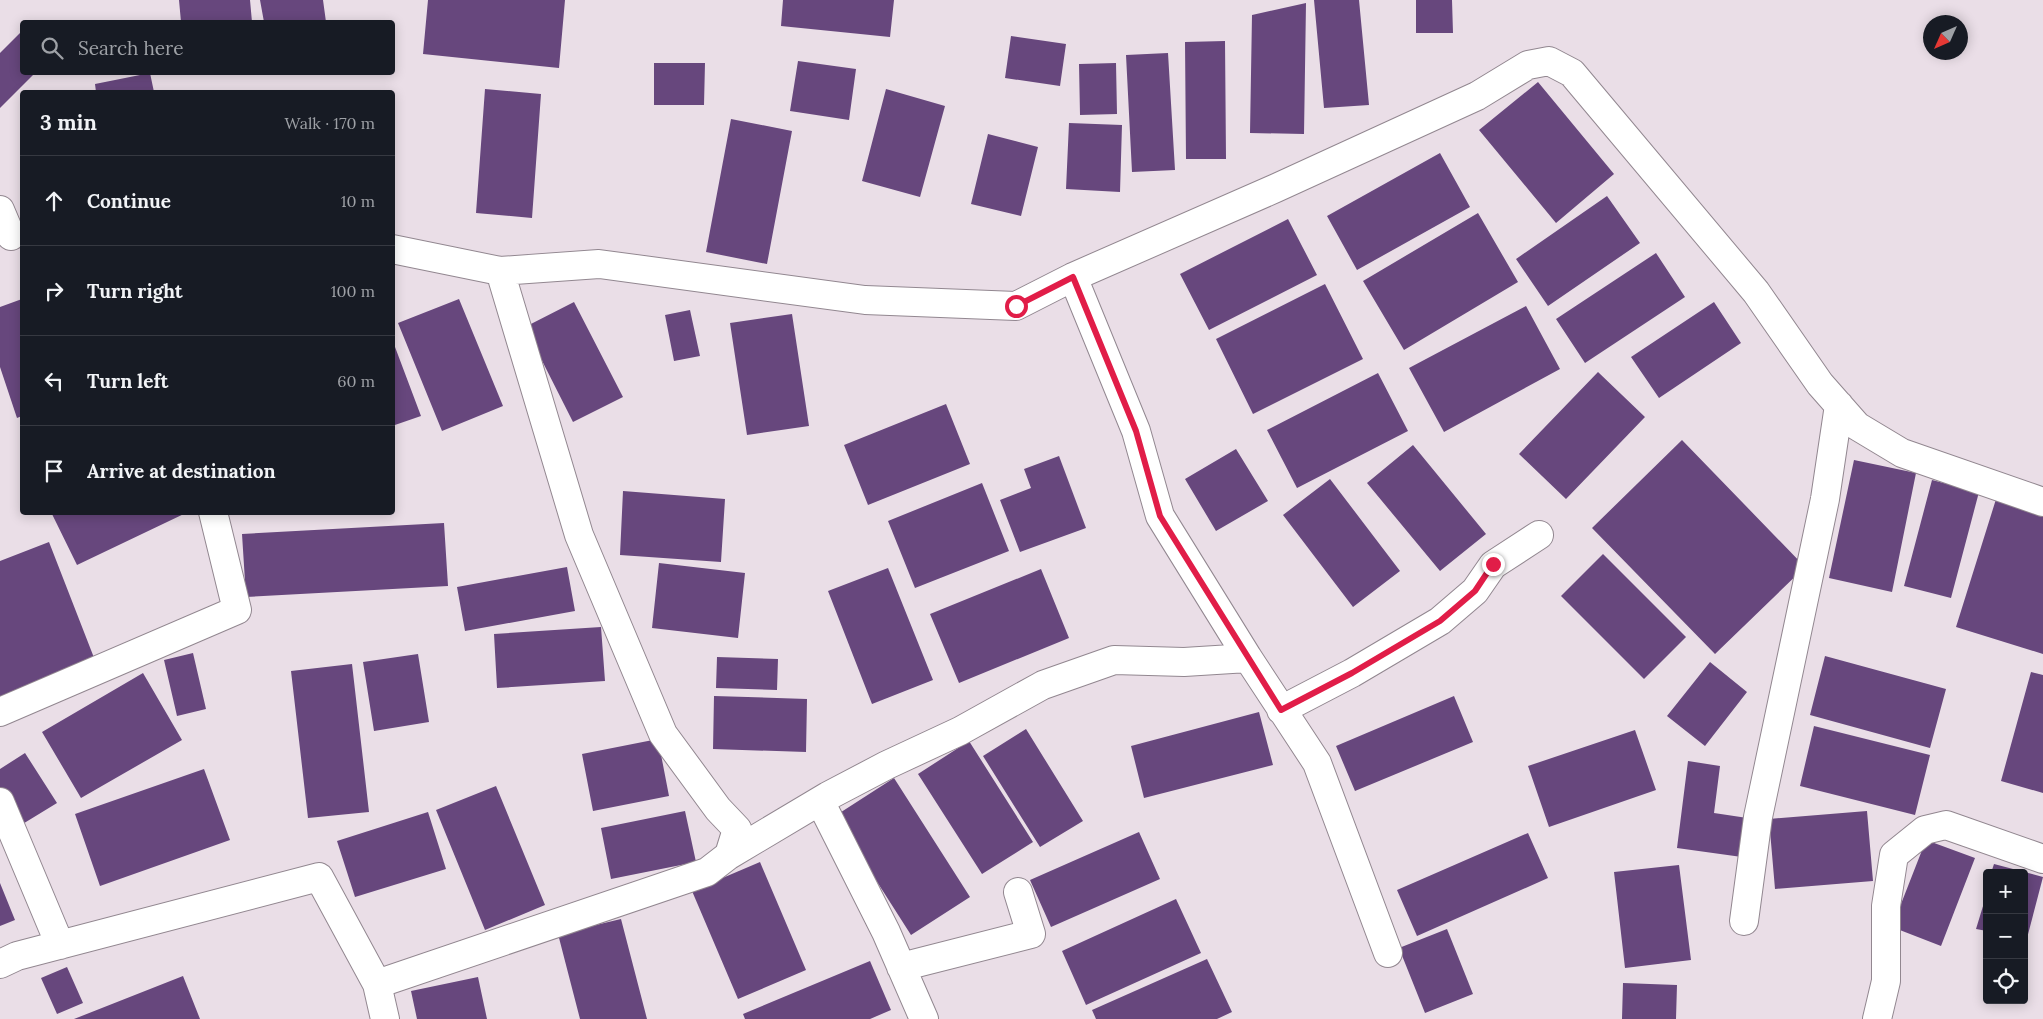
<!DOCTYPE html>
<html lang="en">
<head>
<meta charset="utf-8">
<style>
  :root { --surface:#171b24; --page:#20242c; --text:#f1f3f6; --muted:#9ea1a6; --line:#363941 }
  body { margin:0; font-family:Lora,serif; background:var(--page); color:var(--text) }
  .controls { position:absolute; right:15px; bottom:15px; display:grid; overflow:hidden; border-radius:5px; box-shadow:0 2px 12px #0003 }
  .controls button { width:45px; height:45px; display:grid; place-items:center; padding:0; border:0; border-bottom:1px solid var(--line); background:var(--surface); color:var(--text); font:25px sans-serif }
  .compass { position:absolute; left:1923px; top:15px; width:45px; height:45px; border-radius:50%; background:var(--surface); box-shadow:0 2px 12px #0003; rotate:225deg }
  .stop { position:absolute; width:15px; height:15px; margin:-11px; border:4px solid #e11d48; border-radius:50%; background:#fff }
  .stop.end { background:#e11d48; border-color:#fff; box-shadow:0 1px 5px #0008 }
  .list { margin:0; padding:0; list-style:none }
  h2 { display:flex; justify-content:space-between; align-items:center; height:65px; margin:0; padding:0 20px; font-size:21px }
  h2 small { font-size:16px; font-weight:400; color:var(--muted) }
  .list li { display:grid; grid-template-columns:32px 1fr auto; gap:15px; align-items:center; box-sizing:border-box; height:90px; padding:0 20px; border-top:1px solid var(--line) }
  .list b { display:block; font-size:19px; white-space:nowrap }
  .list em { font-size:16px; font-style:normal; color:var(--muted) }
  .icon { flex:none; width:28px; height:28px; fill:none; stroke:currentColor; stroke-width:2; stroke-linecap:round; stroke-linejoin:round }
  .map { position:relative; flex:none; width:2043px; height:1019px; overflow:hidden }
  .search { position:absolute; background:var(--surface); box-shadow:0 2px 12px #0003; left:20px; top:20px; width:375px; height:55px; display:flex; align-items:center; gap:12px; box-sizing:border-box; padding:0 18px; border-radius:5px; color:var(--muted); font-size:19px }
  .panel { position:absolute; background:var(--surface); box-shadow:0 2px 12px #0003; left:20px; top:90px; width:375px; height:425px; border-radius:5px }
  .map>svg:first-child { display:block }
  .building { fill:#67477d }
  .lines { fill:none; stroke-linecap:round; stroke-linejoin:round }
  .minor-casing { stroke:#928790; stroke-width:30 }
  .minor { stroke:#fff; stroke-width:28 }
  .route { stroke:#e11d48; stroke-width:6 }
</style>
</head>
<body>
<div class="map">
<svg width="2043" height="1019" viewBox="0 0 2043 1019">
  <rect width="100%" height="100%" fill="#eadee7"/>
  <!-- building -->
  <path class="building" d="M 179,0 L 250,0 L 252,22 L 181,22 Z
    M 260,0 L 323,0 L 326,22 L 264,22 Z
    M 428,0 L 565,0 L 559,68 L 423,54 Z
    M 783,0 L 894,0 L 890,37 L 781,26 Z
    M 1314,0 L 1359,0 L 1369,105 L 1324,108 Z
    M 1416,0 L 1452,0 L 1453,33 L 1416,33 Z
    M 1306,3 L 1304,134 L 1250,133 L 1252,15 Z
    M 22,31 L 22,72 L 36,72 L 0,108 L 0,53 Z
    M 1011,36 L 1066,44 L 1060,86 L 1005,78 Z
    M 1225,41 L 1226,159 L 1186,159 L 1185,42 Z
    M 1168,53 L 1175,170 L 1132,172 L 1126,55 Z
    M 798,61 L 856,69 L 849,120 L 790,111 Z
    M 654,63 L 705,63 L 704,105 L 654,105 Z
    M 1116,63 L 1117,114 L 1080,115 L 1079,64 Z
    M 150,73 L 154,92 L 96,92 L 95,84 Z
    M 1538,82 L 1614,174 L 1556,223 L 1479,130 Z
    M 485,89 L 541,94 L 532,218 L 476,213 Z
    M 886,89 L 945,106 L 920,197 L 862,181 Z
    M 731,119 L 792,131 L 767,264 L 706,252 Z
    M 1069,123 L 1122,125 L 1120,192 L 1066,189 Z
    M 988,134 L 1038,147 L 1021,216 L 971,204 Z
    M 1440,153 L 1470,207 L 1357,270 L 1327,216 Z
    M 1607,196 L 1640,243 L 1548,306 L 1516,259 Z
    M 1478,213 L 1518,282 L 1404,350 L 1363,281 Z
    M 1288,219 L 1317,275 L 1209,330 L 1180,274 Z
    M 1656,253 L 1685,297 L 1585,363 L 1556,319 Z
    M 1325,284 L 1363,359 L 1253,414 L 1216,339 Z
    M 22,299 L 22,416 L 17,418 L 0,367 L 0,307 Z
    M 459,299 L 503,406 L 442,431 L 398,323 Z
    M 574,302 L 623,397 L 573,422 L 525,327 Z
    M 1714,302 L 1741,343 L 1659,398 L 1631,357 Z
    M 1526,306 L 1560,369 L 1444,432 L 1409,368 Z
    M 690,310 L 700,356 L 674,361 L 665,315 Z
    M 792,314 L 809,426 L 747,435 L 730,323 Z
    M 392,339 L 421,416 L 392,426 Z
    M 1598,372 L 1645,417 L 1566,499 L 1519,454 Z
    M 1378,373 L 1408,431 L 1297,488 L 1267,430 Z
    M 946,404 L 970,464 L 868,505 L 844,445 Z
    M 1682,440 L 1805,567 L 1715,654 L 1592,528 Z
    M 1413,445 L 1486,534 L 1440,571 L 1367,483 Z
    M 1236,449 L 1268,501 L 1216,531 L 1185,479 Z
    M 1059,456 L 1086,528 L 1020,552 L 1000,500 L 1031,488 L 1024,469 Z
    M 1854,460 L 1916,473 L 1892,592 L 1829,578 Z
    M 1330,479 L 1400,571 L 1353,607 L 1283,515 Z
    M 1932,480 L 1979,492 L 1951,598 L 1904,586 Z
    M 982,483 L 1009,551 L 915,588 L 888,521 Z
    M 623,491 L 725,499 L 721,562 L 620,555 Z
    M 1997,496 L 2043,510 L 2043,654 L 1956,627 Z
    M 51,512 L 188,512 L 77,565 Z
    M 444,523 L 448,586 L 246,597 L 242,534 Z
    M 49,542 L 98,668 L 0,706 L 0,561 Z
    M 1603,554 L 1686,637 L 1644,679 L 1561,596 Z
    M 659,563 L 745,573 L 738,638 L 652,628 Z
    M 567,567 L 575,611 L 465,631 L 457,587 Z
    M 888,568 L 933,680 L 872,704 L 828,591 Z
    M 1041,569 L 1069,638 L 959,683 L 930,614 Z
    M 601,627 L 605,681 L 497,688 L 494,634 Z
    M 193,653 L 206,709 L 177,716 L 164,660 Z
    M 418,654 L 429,722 L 374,731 L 363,662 Z
    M 1825,656 L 1946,689 L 1930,748 L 1810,715 Z
    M 717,657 L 778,659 L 777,690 L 716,688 Z
    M 1710,662 L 1747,692 L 1705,746 L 1667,716 Z
    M 352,664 L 369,812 L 308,818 L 291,671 Z
    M 2031,672 L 2043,675 L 2043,793 L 2001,781 Z
    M 143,673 L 182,740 L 81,798 L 42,732 Z
    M 714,696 L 807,699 L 806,752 L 713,749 Z
    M 1454,696 L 1473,742 L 1355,791 L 1336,746 Z
    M 1259,712 L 1273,765 L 1144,798 L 1131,746 Z
    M 1814,726 L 1930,755 L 1915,815 L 1800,786 Z
    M 1026,729 L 1083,821 L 1040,847 L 983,756 Z
    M 1635,730 L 1656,790 L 1549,827 L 1528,766 Z
    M 658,739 L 669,796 L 593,811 L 582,754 Z
    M 969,741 L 1033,842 L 982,874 L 918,774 Z
    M 25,753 L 57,803 L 21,825 L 0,792 L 0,769 Z
    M 1688,761 L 1720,766 L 1714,813 L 1754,819 L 1749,858 L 1677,848 Z
    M 204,769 L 230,840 L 100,886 L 75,814 Z
    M 894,778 L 970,897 L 911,935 L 835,816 Z
    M 496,786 L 545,905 L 485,930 L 436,810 Z
    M 685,811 L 696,862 L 611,879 L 601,828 Z
    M 1867,811 L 1873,881 L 1775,889 L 1769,819 Z
    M 428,812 L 446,869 L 355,897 L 337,841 Z
    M 1139,832 L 1160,879 L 1051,927 L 1030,880 Z
    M 1528,833 L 1548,878 L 1417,936 L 1397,890 Z
    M 1926,840 L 1975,858 L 1941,946 L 1892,927 Z
    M 760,862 L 806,970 L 738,999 L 692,891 Z
    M 1994,864 L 2043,877 L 2026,942 L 2024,942 L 2024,873 L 1991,873 Z
    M 1679,865 L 1691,960 L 1625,968 L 1614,872 Z
    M 0,883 L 15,920 L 0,926 Z
    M 1987,893 L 1987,931 L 1976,929 Z
    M 1176,899 L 1201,953 L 1086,1005 L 1062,951 Z
    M 621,919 L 647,1019 L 580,1019 L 558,934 Z
    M 1447,929 L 1473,994 L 1425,1013 L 1399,948 Z
    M 1207,959 L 1232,1012 L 1217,1019 L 1096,1019 L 1092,1010 Z
    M 870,961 L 891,1010 L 870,1019 L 745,1019 L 743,1014 Z
    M 67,967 L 83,1003 L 57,1014 L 41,978 Z
    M 183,976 L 200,1019 L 74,1019 Z
    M 478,977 L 487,1019 L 417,1019 L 411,991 Z
    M 1623,983 L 1677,985 L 1676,1019 L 1622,1019 Z"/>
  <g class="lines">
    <!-- minor casing -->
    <g class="minor-casing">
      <path id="minor" d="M 0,210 L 11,236
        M 392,249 L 500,271 L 599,264 L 865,300 L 1016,306 L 1073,277 L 1276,188 L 1477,96 L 1528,65 L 1549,61 L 1572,73 L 1756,292 L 1820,384 L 1857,426 L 1902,453 L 2043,502
        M 1073,277 L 1136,431 L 1160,516 L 1248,658 L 1317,763 L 1388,953
        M 1281,710 L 1352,673 L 1440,621 L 1475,591 L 1493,565 L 1539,535
        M 0,712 L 237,610 L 213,512
        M 820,801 L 886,932 L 924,1019
        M 0,802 L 60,945
        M 729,855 L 828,796 L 887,765 L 960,731 L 1043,685 L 1114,660 L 1184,662 L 1248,658
        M 1744,921 L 1758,817 L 1825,499 L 1839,405
        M 0,964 L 17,956 L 319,877 L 377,984 L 385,1019
        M 901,967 L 1031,934 L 1018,892
        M 377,984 L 707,872 L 729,855 L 737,829 L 718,809 L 663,734 L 579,535 L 500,271
        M 1877,1019 L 1886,981 L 1886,906 L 1894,855 L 1925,830 L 1946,825 L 2043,859"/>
    </g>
    <!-- minor -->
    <use href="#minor" class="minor"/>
  </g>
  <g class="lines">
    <!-- route -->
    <path class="route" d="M 1016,306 L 1073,277 L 1136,431 L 1160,516 L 1281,710 L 1352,673 L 1440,621 L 1475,591 L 1493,564"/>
  </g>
</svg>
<div class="controls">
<button>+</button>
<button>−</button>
<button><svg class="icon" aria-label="locate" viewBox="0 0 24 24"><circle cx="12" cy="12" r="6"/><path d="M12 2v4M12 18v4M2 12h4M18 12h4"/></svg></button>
</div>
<svg class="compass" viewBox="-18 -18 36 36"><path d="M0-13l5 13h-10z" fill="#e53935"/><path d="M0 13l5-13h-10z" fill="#9ea1a6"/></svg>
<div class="stop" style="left:1016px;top:306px"></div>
<div class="stop end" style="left:1493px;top:564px"></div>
<div class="search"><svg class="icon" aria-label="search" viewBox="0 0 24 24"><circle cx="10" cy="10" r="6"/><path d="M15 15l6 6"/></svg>Search here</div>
<section class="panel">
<h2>3 min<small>Walk · 170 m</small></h2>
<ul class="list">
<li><svg class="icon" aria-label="ahead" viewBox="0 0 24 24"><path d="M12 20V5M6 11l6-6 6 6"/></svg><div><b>Continue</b></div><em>10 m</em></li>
<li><svg class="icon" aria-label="right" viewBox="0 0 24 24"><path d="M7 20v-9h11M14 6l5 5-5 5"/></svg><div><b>Turn right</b></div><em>100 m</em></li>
<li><svg class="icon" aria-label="left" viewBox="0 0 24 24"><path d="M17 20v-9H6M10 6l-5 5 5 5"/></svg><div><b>Turn left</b></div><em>60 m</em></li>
<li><svg class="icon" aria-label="arrive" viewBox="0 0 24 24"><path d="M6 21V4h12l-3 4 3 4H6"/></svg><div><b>Arrive at destination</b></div></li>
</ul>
</section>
</div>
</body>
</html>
